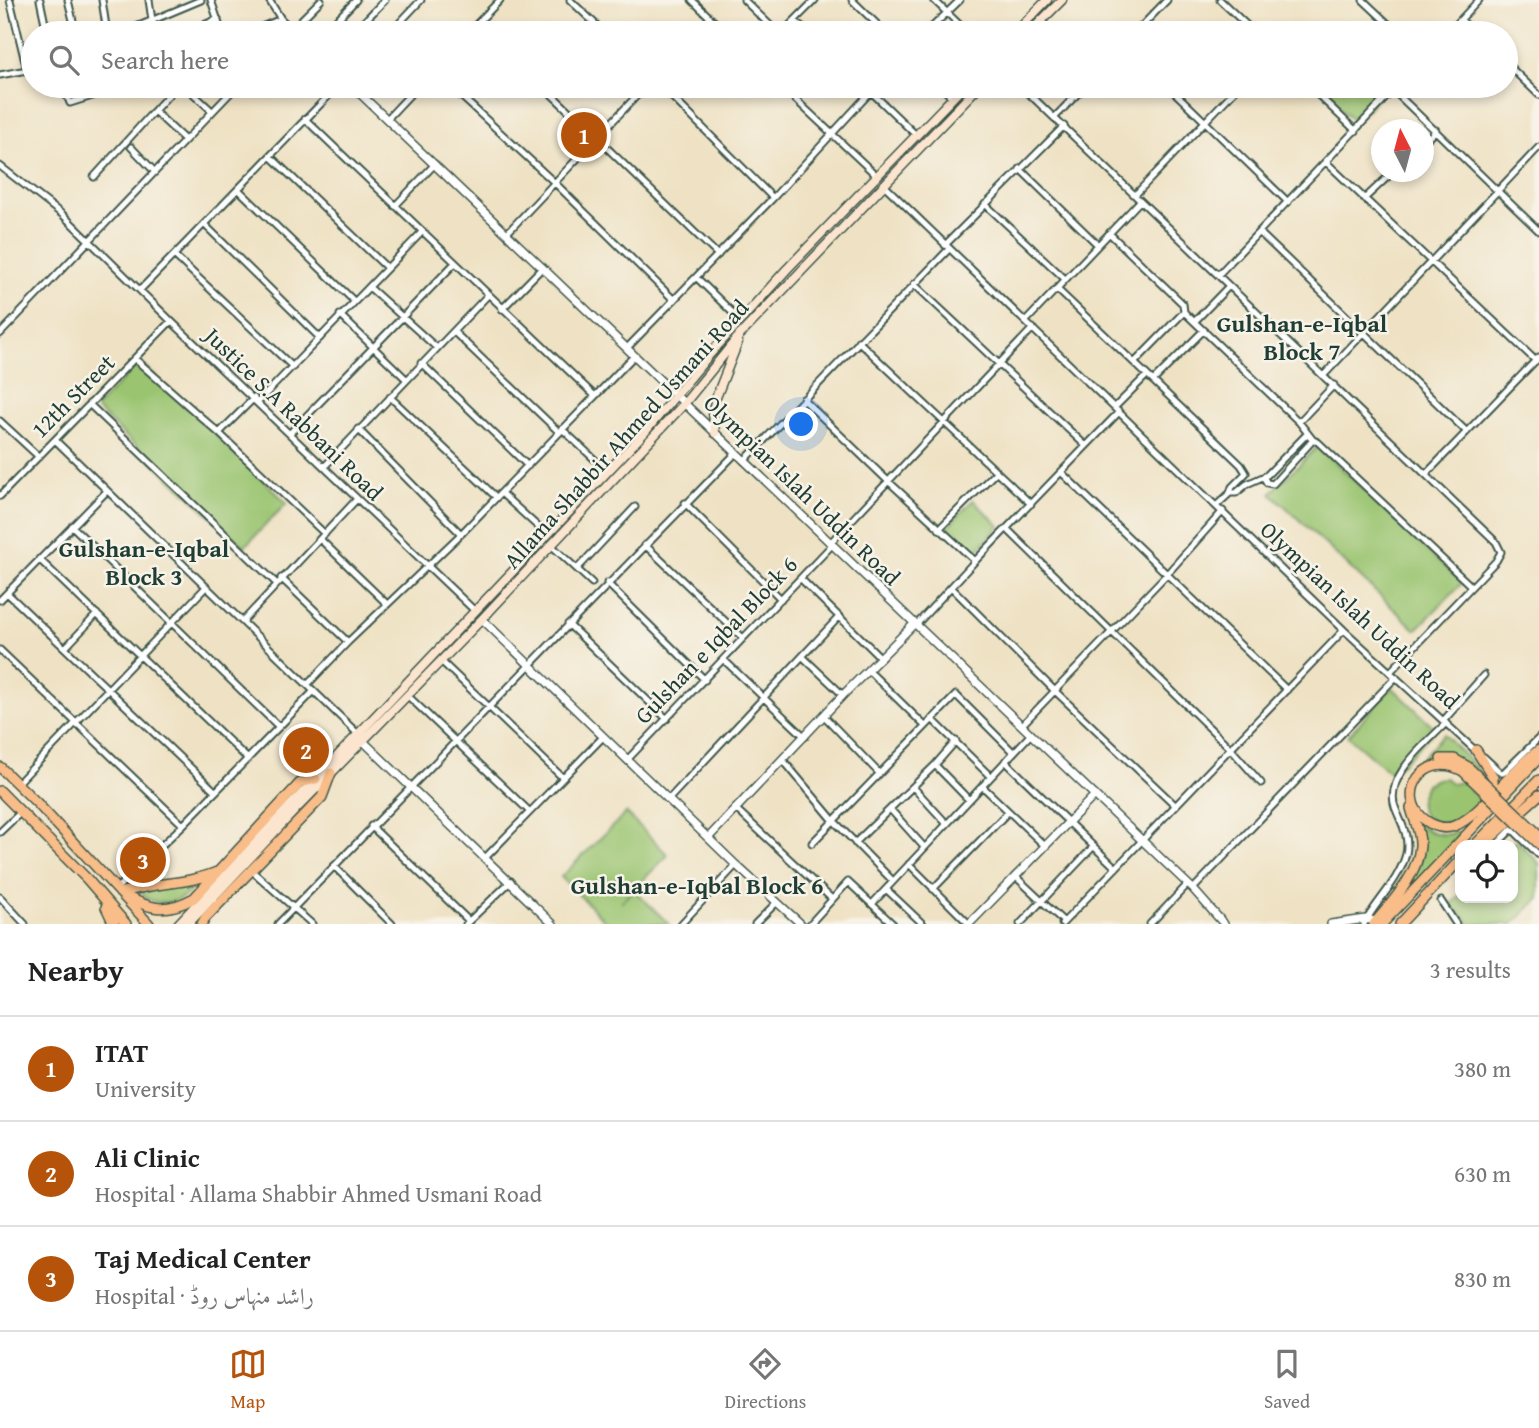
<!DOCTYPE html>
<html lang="en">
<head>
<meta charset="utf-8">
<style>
  :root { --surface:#fff; --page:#f6f6f6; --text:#222; --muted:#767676; --line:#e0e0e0; --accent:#b45309 }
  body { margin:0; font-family:"Gentium Book Plus",Amiri,serif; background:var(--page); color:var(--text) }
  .controls { position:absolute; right:21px; bottom:21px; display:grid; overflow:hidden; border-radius:14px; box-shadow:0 4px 10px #0003 }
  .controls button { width:63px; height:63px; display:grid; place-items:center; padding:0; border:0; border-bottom:2px solid var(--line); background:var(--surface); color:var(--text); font:35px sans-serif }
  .compass { position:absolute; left:1371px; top:119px; width:63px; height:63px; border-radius:50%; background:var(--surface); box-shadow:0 4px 10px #0003; rotate:354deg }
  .you { position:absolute; left:802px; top:425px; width:24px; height:24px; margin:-18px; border:5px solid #fff; border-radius:50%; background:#1a73e8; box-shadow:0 0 0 10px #1a73e833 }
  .badge { display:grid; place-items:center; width:46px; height:46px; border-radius:50%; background:var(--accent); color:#fff; font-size:23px; font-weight:700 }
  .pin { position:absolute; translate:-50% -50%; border:4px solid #fff; box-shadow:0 2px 7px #0006 }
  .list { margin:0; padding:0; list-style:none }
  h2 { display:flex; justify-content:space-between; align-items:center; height:91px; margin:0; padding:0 28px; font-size:30px }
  h2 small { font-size:23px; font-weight:400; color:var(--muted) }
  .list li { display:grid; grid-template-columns:46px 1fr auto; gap:21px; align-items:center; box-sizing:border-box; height:105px; padding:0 28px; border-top:2px solid var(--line) }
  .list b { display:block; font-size:26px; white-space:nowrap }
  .list p { margin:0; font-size:23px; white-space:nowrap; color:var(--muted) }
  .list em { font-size:23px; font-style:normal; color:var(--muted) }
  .icon { flex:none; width:38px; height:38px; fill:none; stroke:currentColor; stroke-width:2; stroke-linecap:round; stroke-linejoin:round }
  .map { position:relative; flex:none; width:1539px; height:924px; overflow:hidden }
  .search { position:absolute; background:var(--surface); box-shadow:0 4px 10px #0003; left:21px; right:21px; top:21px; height:77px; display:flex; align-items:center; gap:18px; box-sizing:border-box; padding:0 24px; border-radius:38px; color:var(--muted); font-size:26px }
  .sheet { height:406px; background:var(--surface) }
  nav { display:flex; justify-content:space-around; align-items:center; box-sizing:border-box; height:98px; border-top:2px solid var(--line); background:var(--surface); font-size:19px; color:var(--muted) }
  nav a { display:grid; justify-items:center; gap:4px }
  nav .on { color:var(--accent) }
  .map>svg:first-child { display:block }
  .green { fill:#9ac470; stroke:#5c8052; stroke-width:2 }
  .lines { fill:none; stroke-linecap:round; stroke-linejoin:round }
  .minor-casing { stroke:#3e564a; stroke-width:9 }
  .tertiary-casing { stroke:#3e564a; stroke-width:10 }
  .secondary-casing { stroke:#3e564a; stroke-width:11 }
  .primary-casing { stroke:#3e564a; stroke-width:12 }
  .minor { stroke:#fff; stroke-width:5 }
  .tertiary { stroke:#fff; stroke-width:7 }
  .secondary { stroke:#fce5cf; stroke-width:8 }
  .primary { stroke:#f8bd88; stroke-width:9 }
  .primary-bridge-casing { stroke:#3e564a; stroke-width:12; stroke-linecap:butt }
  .primary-bridge { stroke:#f8bd88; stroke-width:9 }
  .labels { text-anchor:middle; stroke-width:5; stroke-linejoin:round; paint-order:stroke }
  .street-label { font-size:23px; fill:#1f3d34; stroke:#f7f3e8 }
  .neighbourhood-label { font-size:24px; font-weight:bold; fill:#1f3d34; stroke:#f7f3e8 }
</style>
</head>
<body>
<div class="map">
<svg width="1539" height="924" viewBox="0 0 1539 924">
  <rect width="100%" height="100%" fill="#f7f3e8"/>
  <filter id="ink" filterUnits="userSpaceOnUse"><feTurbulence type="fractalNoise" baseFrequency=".0143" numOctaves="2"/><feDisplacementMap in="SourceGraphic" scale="14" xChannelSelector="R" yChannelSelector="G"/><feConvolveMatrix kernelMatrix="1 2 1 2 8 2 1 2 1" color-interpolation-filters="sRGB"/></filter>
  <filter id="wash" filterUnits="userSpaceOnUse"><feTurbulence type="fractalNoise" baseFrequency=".00686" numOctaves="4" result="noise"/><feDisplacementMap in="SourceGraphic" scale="28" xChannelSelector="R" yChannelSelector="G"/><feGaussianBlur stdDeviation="1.57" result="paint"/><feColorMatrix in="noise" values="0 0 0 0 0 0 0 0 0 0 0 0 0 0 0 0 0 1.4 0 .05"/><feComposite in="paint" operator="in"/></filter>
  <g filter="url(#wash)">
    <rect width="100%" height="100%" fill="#efe2c4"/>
    <!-- green -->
    <path class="green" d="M 1317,86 L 1389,86 L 1355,122 Z
      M 140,362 L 287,503 L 244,547 L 95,408 Z
      M 1318,446 L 1462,583 L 1416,630 L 1271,493 Z
      M 973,500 L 1000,526 L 974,553 L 947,527 Z
      M 1392,687 L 1436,729 L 1392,774 L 1348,736 Z
      M 1444,734 L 1484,776 C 1473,773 1462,759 1450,755 C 1428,749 1408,771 1403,790 L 1403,778 Z
      M 1445,778 L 1453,784 L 1462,781 L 1469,786 L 1469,790 L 1483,800 C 1476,806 1469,814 1461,819 C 1446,828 1416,822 1420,799 C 1421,794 1425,788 1426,784 L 1436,779 Z
      M 626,813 L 668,855 L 621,902 L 634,890 L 669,924 L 608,924 L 561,877 Z
      M 1415,820 C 1427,833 1440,838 1457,832 L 1460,836 L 1403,898 L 1402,894 L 1420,865 Z
      M 1516,840 L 1539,863 L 1539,898 L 1513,924 L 1471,924 L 1451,904 L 1460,895 L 1460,898 L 1513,898 L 1513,845 L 1510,845 Z
      M 196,883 C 188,902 154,911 141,892 L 143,889 Z"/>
  </g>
  <g filter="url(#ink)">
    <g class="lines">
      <!-- minor casing -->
      <g class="minor-casing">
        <path id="minor" d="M 10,0 L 27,70 L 33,68
          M 40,0 L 47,33
          M 68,0 L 76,33
          M 102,0 L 107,33
          M 149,0 L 152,20 L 158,33
          M 211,0 L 222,33
          M 269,0 L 281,19
          M 570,0 L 605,33
          M 692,0 L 726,33
          M 744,0 L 778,33
          M 852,0 L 886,33
          M 934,0 L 968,33
          M 1220,0 L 1255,33
          M 1363,0 L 1398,33
          M 339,17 L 354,32
          M 1461,20 L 1475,33
          M 795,21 L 809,33
          M 478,23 L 488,33
          M 122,33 L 201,0
          M 185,33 L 218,19
          M 247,33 L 281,19 L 292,29
          M 288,33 L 321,0
          M 324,33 L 356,0
          M 353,33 L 385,0
          M 390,33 L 421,0
          M 468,33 L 500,0
          M 696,33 L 710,18
          M 782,33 L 815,0
          M 926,33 L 960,0
          M 1135,33 L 1167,0
          M 1448,33 L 1479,0
          M 1506,63 L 1539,95
          M 0,75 L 27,70
          M 63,86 L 70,103 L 124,86
          M 185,86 L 212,111
          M 450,86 L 555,183 L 674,300
          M 543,86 L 718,255
          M 661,86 L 773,198
          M 781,86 L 877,176
          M 865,86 L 917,136
          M 940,86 L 953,98
          M 1021,86 L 1496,542 L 1501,552 L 1496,561 L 1390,672
          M 1168,86 L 1288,202
          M 1309,86 L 1356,131
          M 1393,90 L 1539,231
          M 155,112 L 185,140
          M 1055,117 L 1085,86
          M 305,119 L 595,396
          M 387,119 L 418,86
          M 1424,142 L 1436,130
          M 131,147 L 155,172
          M 270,156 L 387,268
          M 1326,162 L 1536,361
          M 0,166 L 63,215 L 171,321 L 475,611
          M 1020,169 L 1097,244
          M 94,177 L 173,90 L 180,86
          M 884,185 L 1344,630 L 1476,751
          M 239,190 L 354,301
          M 1135,195 L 1239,86
          M 1364,199 L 1393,172
          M 985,204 L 1065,279
          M 395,206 L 435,164
          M 205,225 L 320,338
          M 1259,232 L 1467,432
          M 507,233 L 646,86
          M 1109,233 L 1183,304 L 1184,312 L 1299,422 L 1313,440 L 1318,442 L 1471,586
          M 945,245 L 1064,126
          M 174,255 L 293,367
          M 1218,275 L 1397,86
          M 696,277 L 740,320
          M 914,284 L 1086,446
          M 369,287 L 437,348
          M 1057,289 L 1241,465 L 1246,473 L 1232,487 L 1230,493
          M 140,290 L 338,86
          M 502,309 L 543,267
          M 340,315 L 406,379
          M 1026,321 L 1140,201
          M 1195,321 L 1229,286
          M 454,332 L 559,432
          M 0,334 L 237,86
          M 858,341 L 1031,504
          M 627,348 L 773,198 L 876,86
          M 135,359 L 219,433 L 325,534
          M 1135,362 L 1184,312
          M 421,363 L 528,466
          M 1324,375 L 1539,147
          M 1153,381 L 1204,330
          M 390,397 L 496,497
          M 803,399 L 888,481 L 975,561
          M 258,402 L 422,232
          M 89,404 L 276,583
          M 1115,407 L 1147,375
          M 0,421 L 38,456
          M 1299,422 L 1334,385
          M 358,429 L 461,534
          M 562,429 L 607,471
          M 219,433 L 254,398
          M 290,433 L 455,263
          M 55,440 L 358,734
          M 744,461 L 949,249
          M 324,467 L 488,295
          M 1062,473 L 1287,690
          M 1426,474 L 1539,357
          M 1264,478 L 1267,483 L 1273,484 L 1313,440
          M 501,493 L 546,534
          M 0,496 L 171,321
          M 685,503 L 781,599
          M 1217,505 L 1230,493 L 1236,493 L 1247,484 L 1267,475 L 1307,434
          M 72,526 L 279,727
          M 939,529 L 996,472
          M 1007,529 L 1230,748 L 1261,783
          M 320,539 L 387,604
          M 830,543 L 1033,328
          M 551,545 L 592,583
          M 645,545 L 743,638
          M 39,559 L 248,759
          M 577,569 L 635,507
          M 281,578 L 348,642
          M 801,579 L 881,658
          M 607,583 L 705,680
          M 952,588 L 1055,691 L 1175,805
          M 7,593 L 215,791
          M 0,600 L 107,491
          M 243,621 L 357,499
          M 568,624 L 667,719
          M 916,625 L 975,561 L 1119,412
          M 65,648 L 97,614
          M 0,650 L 183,825
          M 803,657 L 843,695
          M 724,660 L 805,737
          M 441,661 L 562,777
          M 868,670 L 925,726
          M 308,684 L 348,642 L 461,534 L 634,356
          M 408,696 L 529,811
          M 824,716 L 879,773
          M 932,719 L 990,776
          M 1444,720 L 1484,675
          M 1022,725 L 1167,574 L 1223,511
          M 1484,757 L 1501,773 L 1503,773 L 1539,738
          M 627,760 L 832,545
          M 783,760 L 834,821 L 892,880
          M 1005,761 L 1116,868
          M 935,765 L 969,800
          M 17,784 L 206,587
          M 982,786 L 1045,846
          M 913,787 L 947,824
          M 668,800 L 838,618
          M 736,809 L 832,899
          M 890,809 L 924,847
          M 371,826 L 469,921
          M 0,832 L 21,812
          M 812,843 L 956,695 L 1013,752
          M 855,843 L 935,765 L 956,741
          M 1496,845 L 1512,829 L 1539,855
          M 486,857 L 603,737
          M 909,864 L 969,924
          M 334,866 L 392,924
          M 251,870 L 312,924
          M 1015,876 L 1064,922
          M 116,889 L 183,825 L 313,692
          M 886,889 L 923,924
          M 933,889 L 1008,812
          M 1193,889 L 1396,677
          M 0,897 L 25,924
          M 1441,901 L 1456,924
          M 872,904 L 1031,734
          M 278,924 L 736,453
          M 466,924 L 511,881
          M 681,924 L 736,865
          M 755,924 L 776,903
          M 810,924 L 848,882 L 893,924
          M 1020,924 L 1093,847
          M 1062,924 L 1344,630
          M 1150,924 L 1188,884
          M 1364,924 C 1377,900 1399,881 1406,854 C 1410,836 1401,823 1395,807 C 1384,776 1427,743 1446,723"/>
      </g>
      <!-- tertiary casing -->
      <g class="tertiary-casing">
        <path id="tertiary" d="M 292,29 L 297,33
          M 352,86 L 1193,889 L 1224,924
          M 482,619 L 736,865 L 801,924
          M 363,741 L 553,924
          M 709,837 L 843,695 L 915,623
          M 969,924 L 1095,795
          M 1331,924 L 1366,919 L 1379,922"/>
      </g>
      <!-- secondary casing -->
      <g class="secondary-casing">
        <path id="secondary" d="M 1015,33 L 1047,0
          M 1029,33 L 1062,0
          M 715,433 L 713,413 L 715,400 L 738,342
          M 178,924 L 645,432 L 710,354 L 787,269 L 964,86
          M 188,924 L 299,806 L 482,619 L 684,404 L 739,336 L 979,86"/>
      </g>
      <!-- primary casing -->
      <g class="primary-casing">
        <path id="primary" d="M 1476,750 L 1493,777 L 1493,792
          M 1441,759 L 1454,759 L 1468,767
          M 0,767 L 37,803 L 149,924
          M 1463,771 C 1424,749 1395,795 1424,819 C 1432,826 1445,830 1454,826 C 1480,817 1513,767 1539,750
          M 0,791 L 87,879 L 126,924
          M 1475,845 L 1539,780
          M 1483,845 L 1539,795
          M 120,893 C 149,908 163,915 194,898 L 300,783 L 316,779
          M 120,893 C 152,882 186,885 217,872
          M 106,907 L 114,924
          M 202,924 L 206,917 L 322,797 L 331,773
          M 1374,924 C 1392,902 1418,875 1420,846 C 1421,833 1414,820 1411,808
          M 1382,924 L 1539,758
          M 1400,924 L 1460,860"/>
      </g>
      <!-- minor -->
      <use href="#minor" class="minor"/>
      <!-- tertiary -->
      <use href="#tertiary" class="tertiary"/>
      <!-- secondary -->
      <use href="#secondary" class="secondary"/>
      <!-- primary -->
      <use href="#primary" class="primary"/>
      <!-- primary-bridge casing -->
      <g class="primary-bridge-casing">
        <path id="primary-bridge" d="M 1468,767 L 1539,835
          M 1463,771 L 1539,844"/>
      </g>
      <!-- primary-bridge -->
      <use href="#primary-bridge" class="primary-bridge"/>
    </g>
  </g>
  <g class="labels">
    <!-- street labels -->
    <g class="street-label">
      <text transform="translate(73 396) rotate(-45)" y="8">12th Street</text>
      <text transform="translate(294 414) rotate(44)" y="8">Justice S.A Rabbani Road</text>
      <text transform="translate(626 434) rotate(-48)" y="8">Allama Shabbir Ahmed Usmani Road</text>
      <text transform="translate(802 490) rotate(44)" y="8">Olympian Islah Uddin Road</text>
      <text transform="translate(1360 615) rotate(43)" y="8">Olympian Islah Uddin Road</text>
      <text transform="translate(716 640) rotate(-46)" y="8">Gulshan e Iqbal Block 6</text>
    </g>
    <!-- neighbourhood labels -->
    <g class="neighbourhood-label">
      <text x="1302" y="332">Gulshan-e-Iqbal<tspan x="1302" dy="28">Block 7</tspan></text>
      <text x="144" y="557">Gulshan-e-Iqbal<tspan x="144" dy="28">Block 3</tspan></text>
      <text x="697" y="894">Gulshan-e-Iqbal Block 6</text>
    </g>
  </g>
</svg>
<div class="controls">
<button><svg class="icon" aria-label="locate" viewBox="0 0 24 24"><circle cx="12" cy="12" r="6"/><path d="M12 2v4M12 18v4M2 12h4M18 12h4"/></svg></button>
</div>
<svg class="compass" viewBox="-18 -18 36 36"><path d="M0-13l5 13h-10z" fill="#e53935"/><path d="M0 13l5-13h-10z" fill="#767676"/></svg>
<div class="you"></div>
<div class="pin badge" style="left:584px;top:135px">1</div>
<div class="pin badge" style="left:306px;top:750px">2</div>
<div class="pin badge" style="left:143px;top:860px">3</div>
<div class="search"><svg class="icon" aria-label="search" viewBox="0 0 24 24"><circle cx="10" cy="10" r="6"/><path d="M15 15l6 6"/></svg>Search here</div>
</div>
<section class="sheet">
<h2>Nearby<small>3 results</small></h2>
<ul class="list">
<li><span class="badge">1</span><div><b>ITAT</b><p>University</p></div><em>380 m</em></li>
<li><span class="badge">2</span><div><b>Ali Clinic</b><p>Hospital · Allama Shabbir Ahmed Usmani Road</p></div><em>630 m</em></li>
<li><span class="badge">3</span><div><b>Taj Medical Center</b><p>Hospital · راشد منہاس روڈ</p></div><em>830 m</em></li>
</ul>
</section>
<nav>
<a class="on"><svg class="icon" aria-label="map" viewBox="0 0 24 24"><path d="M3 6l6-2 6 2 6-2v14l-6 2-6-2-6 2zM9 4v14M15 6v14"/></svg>Map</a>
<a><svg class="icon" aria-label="directions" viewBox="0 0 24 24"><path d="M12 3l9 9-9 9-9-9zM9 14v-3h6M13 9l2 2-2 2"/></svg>Directions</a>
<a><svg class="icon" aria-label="saved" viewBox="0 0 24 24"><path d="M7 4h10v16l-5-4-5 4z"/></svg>Saved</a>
</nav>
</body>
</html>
